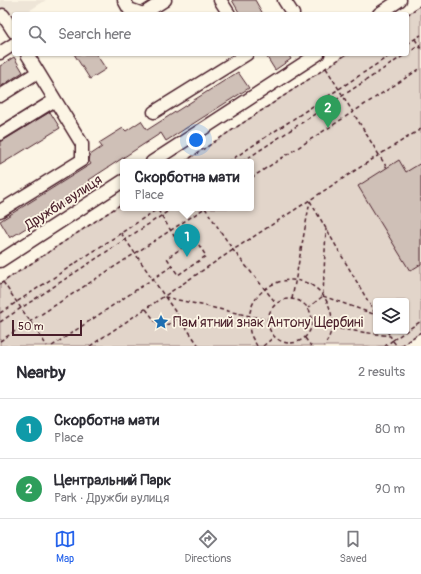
<!DOCTYPE html>
<html lang="en">
<head>
<meta charset="utf-8">
<style>
  :root { --surface:#fff; --page:#f2f2f3; --text:#2b2b33; --muted:#7c7c81; --line:#e1e1e2; --accent:#2563eb }
  body { margin:0; font-family:Pangolin,sans-serif; background:var(--page); color:var(--text) }
  .controls { position:absolute; right:12px; bottom:12px; display:grid; overflow:hidden; border-radius:4px; box-shadow:0 1px 3px #0004 }
  .controls button { width:36px; height:36px; display:grid; place-items:center; padding:0; border:0; border-bottom:1px solid var(--line); background:var(--surface); color:var(--text); font:20px sans-serif }
  .scale { position:absolute; left:12px; bottom:10px; width:70px; box-sizing:border-box; padding-left:4px; border:2px solid #4a1f2b; border-top:0; font-size:11px; line-height:14px; white-space:nowrap; color:#4a1f2b; -webkit-text-stroke:3px #fcf5e5; paint-order:stroke }
  .you { position:absolute; left:196px; top:140px; width:14px; height:14px; margin:-10px; border:3px solid #fff; border-radius:50%; background:#1a73e8; box-shadow:0 0 0 6px #1a73e833 }
  .badge { display:grid; place-items:center; width:26px; height:26px; border-radius:50%; background:var(--accent); color:#fff; font-size:13px; font-weight:700 }
  .pin { position:absolute; translate:-50% -33px; filter:drop-shadow(0 1px 2px #0008) }
  .pin::after { content:''; position:absolute; top:21px; width:14px; height:12px; background:inherit; clip-path:polygon(0 0,100% 0,50% 100%) }
  .popup { position:absolute; left:120px; top:159px; width:134px; height:52px; box-sizing:border-box; display:grid; place-content:center; border-radius:4px; background:var(--surface); filter:drop-shadow(0 1px 3px #0005); font-size:13px; white-space:nowrap; color:var(--muted) }
  .popup b { font-size:15px; color:var(--text) }
  .popup::after { content:''; position:absolute; left:50%; top:100%; margin-left:-8px; border:8px solid transparent; border-top-color:var(--surface) }
  .list { margin:0; padding:0; list-style:none }
  h2 { display:flex; justify-content:space-between; align-items:center; height:52px; margin:0; padding:0 16px; font-size:17px }
  h2 small { font-size:13px; font-weight:400; color:var(--muted) }
  .list li { display:grid; grid-template-columns:26px 1fr auto; gap:12px; align-items:center; box-sizing:border-box; height:60px; padding:0 16px; border-top:1px solid var(--line) }
  .list b { display:block; font-size:15px; white-space:nowrap }
  .list p { margin:0; font-size:13px; white-space:nowrap; color:var(--muted) }
  .list em { font-size:13px; font-style:normal; color:var(--muted) }
  .icon { flex:none; width:22px; height:22px; fill:none; stroke:currentColor; stroke-width:2; stroke-linecap:round; stroke-linejoin:round }
  .map { position:relative; flex:none; width:421px; height:346px; overflow:hidden }
  .search { position:absolute; background:var(--surface); box-shadow:0 1px 3px #0004; left:12px; right:12px; top:12px; height:44px; display:flex; align-items:center; gap:10px; box-sizing:border-box; padding:0 14px; border-radius:4px; color:var(--muted); font-size:15px }
  .sheet { height:172px; background:var(--surface) }
  nav { display:flex; justify-content:space-around; align-items:center; box-sizing:border-box; height:56px; border-top:1px solid var(--line); background:var(--surface); font-size:11px; color:var(--muted) }
  nav a { display:grid; justify-items:center; gap:2px }
  nav .on { color:var(--accent) }
  .map>svg:first-child { display:block }
  .built { fill:#eee5d7 }
  .green { fill:#e2d5ca; stroke:#967a7a; fill-rule:evenodd }
  .building { fill:#cfc0b7; stroke:#4a1f2b }
  .lines { fill:none; stroke-linecap:round; stroke-linejoin:round }
  .minor-casing { stroke:#4a1f2b; stroke-width:15 }
  .path { stroke:#4a1f2b; stroke-width:1.5; stroke-dasharray:4 3; stroke-linecap:butt }
  .minor { stroke:#fcf5e5; stroke-width:12 }
  .labels { text-anchor:middle; stroke-width:3.5; stroke-linejoin:round; paint-order:stroke }
  .street-label { font-size:14px; fill:#4a1f2b; stroke:#fcf5e5 }
  .poi-label { font-size:14px; fill:#4a1f2b; stroke:#fcf5e5; text-anchor:start }
</style>
</head>
<body>
<div class="map">
<svg width="421" height="346" viewBox="0 0 421 346">
  <rect width="100%" height="100%" fill="#fcf5e5"/>
  <filter id="ink" filterUnits="userSpaceOnUse"><feTurbulence type="fractalNoise" baseFrequency=".025" numOctaves="2"/><feDisplacementMap in="SourceGraphic" scale="8" xChannelSelector="R" yChannelSelector="G"/><feConvolveMatrix kernelMatrix="1 2 1 2 8 2 1 2 1" color-interpolation-filters="sRGB"/></filter>
  <g filter="url(#ink)">
    <!-- built -->
    <path class="built" d="M 0,0 L 46,0 L 24,14 L 14,14 L 14,20 L 0,29 Z"/>
    <!-- green -->
    <path class="green" d="M 421,5 L 421,332 L 401,346 L 0,346 L 0,284 L 123,203 L 123,208 L 251,208 L 251,162 L 184,162 L 347,54 L 407,54 L 407,15 ZM 376,301 L 406,301 L 406,331 L 376,331 Z"/>
    <!-- building -->
    <path class="building" d="M 232,0 L 255,0 L 263,14 L 240,14 Z
      M 74,54 L 96,54 L 106,69 L 90,79 Z
      M 265,54 L 288,54 L 291,59 L 275,70 Z
      M 14,57 L 23,72 L 0,87 L 0,66 Z
      M 238,72 L 249,88 L 166,141 L 161,133 L 89,180 L 93,186 L 10,238 L 0,221 L 91,164 L 89,161 L 90,155 L 102,147 L 99,143 L 123,128 L 126,131 L 141,121 L 147,130 Z
      M 50,112 L 60,128 L 0,165 L 0,141 L 4,140 Z
      M 399,160 L 406,172 L 421,163 L 421,264 L 410,271 L 358,186 Z"/>
    <g class="lines">
      <!-- minor casing -->
      <g class="minor-casing">
        <path id="minor" d="M 124,0 L 129,9 L 143,14 L 165,0
          M 220,0 L 229,14
          M 284,0 L 293,14
          M 379,14 L 400,0
          M 3,15 L 14,32
          M 0,53 L 14,44
          M 0,96 L 38,72
          M 154,112 L 247,54
          M 0,134 L 55,100
          M 152,162 L 318,54
          M 0,211 L 82,160 L 82,144 L 27,54
          M 0,261 L 123,181"/>
      </g>
      <!-- path -->
      <path class="path" d="M 407,15 L 421,5
        M 415,39 L 421,49
        M 407,44 L 421,35
        M 407,54 L 421,44
        M 326,68 L 379,155 L 421,129
        M 184,162 L 347,54
        M 228,162 L 392,54
        M 242,162 L 406,54
        M 251,178 L 421,68
        M 310,201 L 376,315
        M 205,208 L 233,250 L 276,303
        M 158,210 L 181,247
        M 121,233 L 165,297 L 268,320
        M 195,239 L 206,256 L 178,275 L 167,258 Z
        M 3,282 L 47,346
        M 0,284 L 123,203
        M 323,296 L 376,315
        M 165,297 L 199,346
        M268 321a22 22 0 1 1 44 0a22 22 0 1 1-44 0Z
        M 292,299 L 310,201
        M 308,308 L 323,296 L 326,229
        M 146,309 L 155,321 L 162,326 L 169,324 L 179,317
        M 0,313 L 159,208
        M 0,322 L 173,208
        M 312,325 L 390,336 L 393,340 L 385,346
        M 387,331 L 390,336
        M 305,338 L 311,346
        M 393,340 L 421,321
        M 0,341 L 205,208
        M 393,341 L 397,346
        M 52,346 L 172,266
        M 90,346 L 233,250 L 379,155 L 387,168
        M 257,346 C 255,342 251,337 250,332 C 239,280 313,258 330,309 C 334,321 332,335 324,346
        M 263,346 L 274,337
        M 401,346 L 421,332"/>
      <!-- minor -->
      <use href="#minor" class="minor"/>
    </g>
  </g>
  <!-- icons -->
  <defs>
    <g id="sight-bare" transform="scale(1.2)"><path d="M0-6L1.8-2.2L6-1.7L2.9 1.2L3.7 5.4L0 3.3L-3.7 5.4L-2.9 1.2L-6-1.7L-1.8-2.2Z" fill="#1f6fb2" stroke="#fcf5e5" stroke-width="2.5" paint-order="stroke"/></g>
  </defs>
  <g fill-rule="evenodd">
    <use href="#sight-bare" x="161" y="322"/>
  </g>
  <g class="labels">
    <!-- street labels -->
    <g class="street-label">
      <text transform="translate(63 202) rotate(-33)" y="5">Дружби вулиця</text>
    </g>
    <!-- poi labels -->
    <g class="poi-label">
      <text x="173" y="327">Пам'ятний знак Антону Щербині</text>
    </g>
  </g>
</svg>
<div class="controls">
<button><svg class="icon" aria-label="layers" viewBox="0 0 24 24"><path d="M12 4l9 5-9 5-9-5zM3 14l9 5 9-5"/></svg></button>
</div>
<div class="scale">50 m</div>
<div class="you"></div>
<div class="pin badge" style="left:187px;top:257px;background:#0f9aa8">1</div>
<div class="popup"><b>Скорботна мати</b>Place</div>
<div class="pin badge" style="left:328px;top:128px;background:#2e9e5b">2</div>
<div class="search"><svg class="icon" aria-label="search" viewBox="0 0 24 24"><circle cx="10" cy="10" r="6"/><path d="M15 15l6 6"/></svg>Search here</div>
</div>
<section class="sheet">
<h2>Nearby<small>2 results</small></h2>
<ul class="list">
<li><span class="badge" style="background:#0f9aa8">1</span><div><b>Скорботна мати</b><p>Place</p></div><em>80 m</em></li>
<li><span class="badge" style="background:#2e9e5b">2</span><div><b>Центральний Парк</b><p>Park · Дружби вулиця</p></div><em>90 m</em></li>
</ul>
</section>
<nav>
<a class="on"><svg class="icon" aria-label="map" viewBox="0 0 24 24"><path d="M3 6l6-2 6 2 6-2v14l-6 2-6-2-6 2zM9 4v14M15 6v14"/></svg>Map</a>
<a><svg class="icon" aria-label="directions" viewBox="0 0 24 24"><path d="M12 3l9 9-9 9-9-9zM9 14v-3h6M13 9l2 2-2 2"/></svg>Directions</a>
<a><svg class="icon" aria-label="saved" viewBox="0 0 24 24"><path d="M7 4h10v16l-5-4-5 4z"/></svg>Saved</a>
</nav>
</body>
</html>
